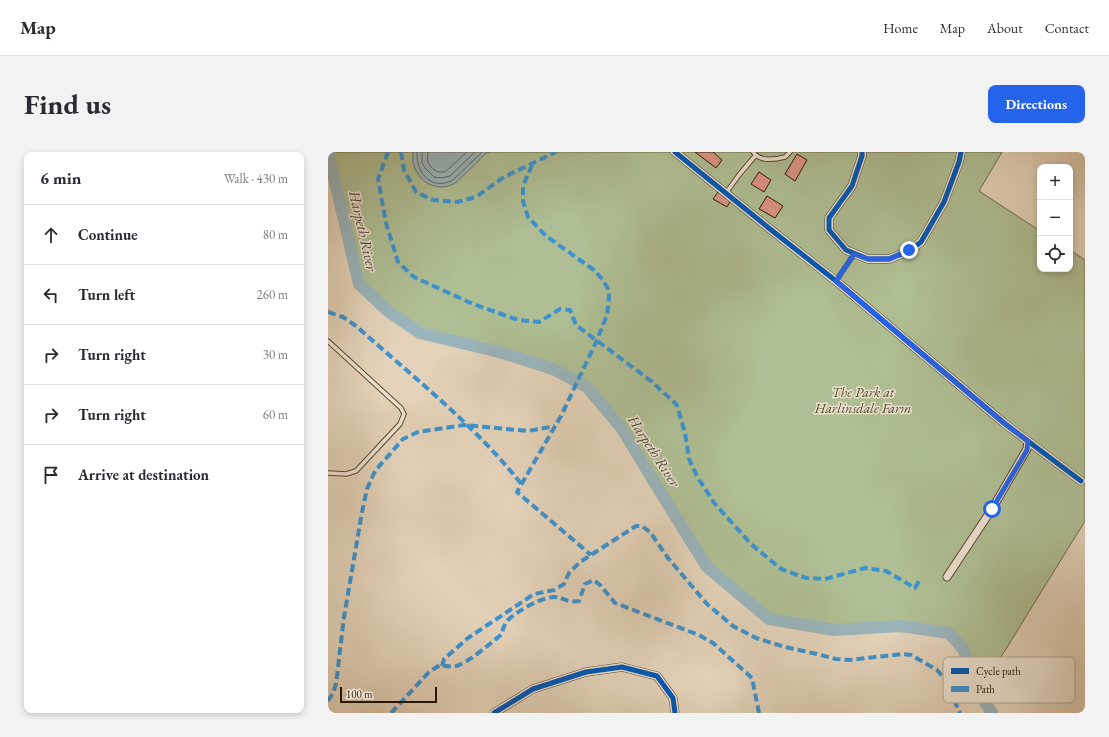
<!DOCTYPE html>
<html lang="en">
<head>
<meta charset="utf-8">
<style>
  :root { --surface:#fff; --page:#f2f2f3; --text:#2b2b33; --muted:#7c7c81; --line:#e1e1e2; --accent:#2563eb }
  body { margin:0; font-family:"EB Garamond",serif; background:var(--page); color:var(--text) }
  .controls { position:absolute; right:12px; top:12px; display:grid; overflow:hidden; border-radius:8px; box-shadow:0 2px 6px #0003 }
  .controls button { width:36px; height:36px; display:grid; place-items:center; padding:0; border:0; border-bottom:1px solid var(--line); background:var(--surface); color:var(--text); font:20px sans-serif }
  .scale { position:absolute; left:12px; bottom:10px; width:97px; box-sizing:border-box; padding-left:4px; border:2px solid #291800; border-top:0; font-size:11px; line-height:14px; white-space:nowrap; color:#291800; -webkit-text-stroke:3px #ede2d2; paint-order:stroke }
  .stop { position:absolute; width:12px; height:12px; margin:-9px; border:3px solid #2563eb; border-radius:50%; background:#fff }
  .stop.end { background:#2563eb; border-color:#fff; box-shadow:0 1px 4px #0008 }
  .list { margin:0; padding:0; list-style:none }
  h2 { display:flex; justify-content:space-between; align-items:center; height:52px; margin:0; padding:0 16px; font-size:17px }
  h2 small { font-size:13px; font-weight:400; color:var(--muted) }
  .list li { display:grid; grid-template-columns:26px 1fr auto; gap:12px; align-items:center; box-sizing:border-box; height:60px; padding:0 16px; border-top:1px solid var(--line) }
  .list b { display:block; font-size:15px; white-space:nowrap }
  .list em { font-size:13px; font-style:normal; color:var(--muted) }
  .icon { flex:none; width:22px; height:22px; fill:none; stroke:currentColor; stroke-width:2; stroke-linecap:round; stroke-linejoin:round }
  .map { position:relative; flex:none; width:757px; height:561px; overflow:hidden; border-radius:8px }
  header { display:flex; align-items:center; gap:24px; box-sizing:border-box; height:56px; padding:0 20px; background:var(--surface); border-bottom:1px solid var(--line) }
  header strong { font-size:19px }
  nav { display:flex; gap:22px; margin-inline-start:auto; font-size:14px }
  .intro { display:flex; align-items:center; justify-content:space-between; box-sizing:border-box; height:96px; padding:0 24px }
  h1 { margin:0; font-size:28px }
  .button { padding:10px 18px; border-radius:8px; background:var(--accent); color:#fff; font-size:14px; font-weight:700 }
  main { display:flex; gap:24px; padding:0 24px }
  aside { flex:1; background:var(--surface); border-radius:8px; box-shadow:0 2px 6px #0003 }
  .map>svg:first-child { display:block }
  .green { fill:#afbe94; stroke:#6c6b4a }
  .water { fill:#9ab5bb; stroke:#6d7670 }
  .lines { fill:none; stroke-linecap:round; stroke-linejoin:round }
  .shore { stroke:#62665e; stroke-width:1 }
  .river { stroke:#9ab5bb; stroke-width:12 }
  .building { fill:#dc9485; stroke:#291800 }
  .lane-casing { stroke:#58472e; stroke-width:5.5 }
  .street-casing { stroke:#58472e; stroke-width:9 }
  .lane { stroke:#ede2d2; stroke-width:3.5 }
  .street { stroke:#ede2d2; stroke-width:7 }
  .quiet { stroke:#3c93d0; stroke-width:4; stroke-dasharray:8 4; stroke-linecap:butt }
  .cycleway-casing { stroke:#ede2d2; stroke-width:8 }
  .cycleway { stroke:#0057b8; stroke-width:5 }
  .route { stroke:#2563eb; stroke-width:5 }
  .labels { text-anchor:middle; stroke-width:3; stroke-linejoin:round; paint-order:stroke }
  .park-label { font-size:14px; font-style:italic; fill:#514a2c; stroke:#ede2d2 }
  .water-label { font-size:15px; font-style:italic; fill:#4b4738; stroke:#ede2d2 }
  .key { fill:#ede2d2; stroke:#b2a593; stroke-width:1 }
  .key-label { font-size:11px; fill:#291800 }
</style>
</head>
<body>
<header>
<strong>Map</strong>
<nav><a>Home</a><a>Map</a><a>About</a><a>Contact</a></nav>
</header>
<div class="intro"><h1>Find us</h1><a class="button">Directions</a></div>
<main>
<aside>
<h2>6 min<small>Walk · 430 m</small></h2>
<ul class="list">
<li><svg class="icon" aria-label="ahead" viewBox="0 0 24 24"><path d="M12 20V5M6 11l6-6 6 6"/></svg><div><b>Continue</b></div><em>80 m</em></li>
<li><svg class="icon" aria-label="left" viewBox="0 0 24 24"><path d="M17 20v-9H6M10 6l-5 5 5 5"/></svg><div><b>Turn left</b></div><em>260 m</em></li>
<li><svg class="icon" aria-label="right" viewBox="0 0 24 24"><path d="M7 20v-9h11M14 6l5 5-5 5"/></svg><div><b>Turn right</b></div><em>30 m</em></li>
<li><svg class="icon" aria-label="right" viewBox="0 0 24 24"><path d="M7 20v-9h11M14 6l5 5-5 5"/></svg><div><b>Turn right</b></div><em>60 m</em></li>
<li><svg class="icon" aria-label="arrive" viewBox="0 0 24 24"><path d="M6 21V4h12l-3 4 3 4H6"/></svg><div><b>Arrive at destination</b></div></li>
</ul>
</aside>
<div class="map">
<svg width="757" height="561" viewBox="0 0 757 561">
  <rect width="100%" height="100%" fill="#e4d3ba"/>
  <filter id="stains"><feTurbulence type="fractalNoise" baseFrequency=".005" numOctaves="4"/><feColorMatrix values="0 0 0 0 .2 0 0 0 0 .09 0 0 0 0 .02 0 0 0 .5 -.17"/></filter>
  <radialGradient id="worn" r=".72"><stop offset=".6" stop-color="#630" stop-opacity="0"/><stop offset="1" stop-color="#630" stop-opacity=".3"/></radialGradient>
  <!-- green -->
  <path class="green" d="M 0,0 L 674,0 L 651,39 L 712,79 L 712,117 L 742,117 L 742,98 L 757,108 L 757,369 L 652,539 L 635,497 L 621,481 L 572,474 L 506,478 L 441,467 L 379,415 L 331,338 L 294,277 L 259,235 L 225,217 L 171,200 L 92,181 L 61,160 L 31,132 Z"/>
  <!-- water -->
  <path class="water" d="M 85,0 L 162,0 L 158,1 C 152,8 145,14 138,21 C 134,24 131,29 127,31 C 116,38 101,35 93,26 C 86,18 84,10 85,0 Z"/>
  <g class="lines">
    <!-- shore -->
    <path class="shore" d="M 89,0 C 88,22 104,39 125,28 L 154,0
      M 94,0 L 94,11 L 97,16 L 106,25 L 113,26 L 122,24 L 147,0
      M 100,0 C 100,3 99,7 100,10 C 102,16 111,23 118,19 C 119,18 137,2 139,0"/>
    <!-- river -->
    <path class="river" d="M 0,0 L 31,132 L 61,160 L 92,181 L 171,200 L 225,217 L 259,235 L 294,277 L 331,338 L 379,415 L 441,467 L 506,478 L 572,474 L 621,481 L 635,497 L 657,550 L 664,561"/>
  </g>
  <!-- building -->
  <path class="building" d="M 367,0 L 385,0 L 394,8 L 388,16 Z
    M 469,2 L 479,8 L 467,29 L 457,22 Z
    M 431,20 L 443,28 L 436,40 L 423,32 Z
    M 390,40 L 403,48 L 399,55 L 385,47 Z
    M 439,44 L 455,54 L 447,66 L 431,57 Z"/>
  <g class="lines">
    <!-- lane casing -->
    <g class="lane-casing">
      <path id="lane" d="M 425,0 C 432,10 446,8 457,5 L 462,0
        M 398,41 L 411,23 L 427,4
        M 508,129 L 526,102
        M 0,189 L 73,256 L 76,262 L 72,272 L 28,319 L 18,322 L 0,321"/>
    </g>
    <!-- street casing -->
    <g class="street-casing">
      <path id="street" d="M 347,0 L 447,81 L 508,129 L 676,271 L 753,329
        M 534,0 L 534,4 L 524,34 L 501,66 L 501,78 L 518,98 L 540,107 L 561,107 L 581,99 L 593,90 L 616,50 L 631,10 L 633,0
        M 619,425 L 664,357 L 699,297 L 700,289
        M 166,561 L 205,537 L 258,520 L 294,515 L 329,524 L 345,546 L 347,561"/>
    </g>
    <!-- lane -->
    <use href="#lane" class="lane"/>
    <!-- street -->
    <use href="#street" class="street"/>
    <!-- quiet -->
    <path class="quiet" d="M 60,0 L 50,27 L 58,71 L 70,110 L 86,125 L 145,152 L 190,168 L 211,170 L 232,157 L 242,158 L 248,173 L 323,229 L 349,253 L 357,281 L 361,307 L 370,326 L 387,352 L 423,392 L 453,417 L 478,426 L 497,427 L 537,416 L 558,419 L 587,436 L 591,429
      M 73,0 L 76,18 L 88,40 L 105,48 L 129,50 L 148,45 L 176,25 L 228,0
      M 204,13 L 195,34 L 195,49 L 200,65 L 218,84 L 266,118 L 275,128 L 280,137 L 281,145 L 279,163 L 269,188 L 233,264 L 189,340 L 263,403
      M 0,160 L 15,165 L 28,174 C 84,224 148,274 194,333
      M 114,514 L 116,507 L 140,486 L 206,442 L 226,438 L 236,432 L 241,421 L 252,410 L 308,374 L 314,374 L 322,380 L 340,406 L 379,452 L 405,474 L 428,486 L 457,495 L 489,502 L 508,507 L 521,508 L 575,502 L 583,503 L 609,518 L 616,526 L 632,561
      M 0,549 L 5,541 L 8,532 L 16,465 L 34,360 L 39,337 L 47,319 L 75,287 L 90,280 L 136,273 L 200,279 L 227,274
      M 63,561 L 101,520 L 112,513 C 117,514 122,515 128,514 C 139,512 164,490 174,482 C 175,477 176,472 180,468 C 188,460 215,444 227,445 C 237,446 239,451 251,449 L 257,432 L 266,428 L 273,434 L 287,451 L 371,483 L 385,491 L 424,526 L 431,561"/>
    <!-- cycleway casing -->
    <g class="cycleway-casing">
      <path id="cycleway" d="M 347,0 L 447,81 L 508,129 L 676,271 L 753,329
        M 534,0 L 534,4 L 524,34 L 501,66 L 501,78 L 518,98 L 540,107 L 561,107 L 581,99 L 593,90 L 616,50 L 631,10 L 633,0
        M 166,561 L 205,537 L 258,520 L 294,515 L 329,524 L 345,546 L 347,561"/>
    </g>
    <!-- cycleway -->
    <use href="#cycleway" class="cycleway"/>
  </g>
  <g class="lines">
    <!-- route -->
    <path class="route" d="M 581,98 L 561,107 L 540,107 L 526,102 L 508,129 L 676,271 L 700,289 L 699,298 L 664,357"/>
  </g>
  <g class="labels">
    <!-- park labels -->
    <g class="park-label">
      <text x="535" y="245">The Park at<tspan x="535" dy="16">Harlinsdale Farm</tspan></text>
    </g>
    <!-- water labels -->
    <g class="water-label">
      <text transform="translate(35 79) rotate(77)" y="5">Harpeth River</text>
      <text transform="translate(326 299) rotate(57)" y="5">Harpeth River</text>
    </g>
  </g>
  <!-- legend -->
  <rect x="615" y="505" width="132" height="46" rx="6" class="key"/>
  <rect x="623" y="516" width="18" height="6" fill="#0057b8"/>
  <rect x="623" y="534" width="18" height="6" fill="#3c93d0"/>
  <g class="key-label">
    <text x="648" y="523">Cycle path</text>
    <text x="648" y="541">Path</text>
  </g>
  <rect width="100%" height="100%" filter="url(#stains)"/>
  <rect width="100%" height="100%" fill="url(#worn)"/>
</svg>
<div class="controls">
<button>+</button>
<button>−</button>
<button><svg class="icon" aria-label="locate" viewBox="0 0 24 24"><circle cx="12" cy="12" r="6"/><path d="M12 2v4M12 18v4M2 12h4M18 12h4"/></svg></button>
</div>
<div class="scale">100 m</div>
<div class="stop" style="left:664px;top:357px"></div>
<div class="stop end" style="left:581px;top:98px"></div>
</div>
</main>
</body>
</html>
